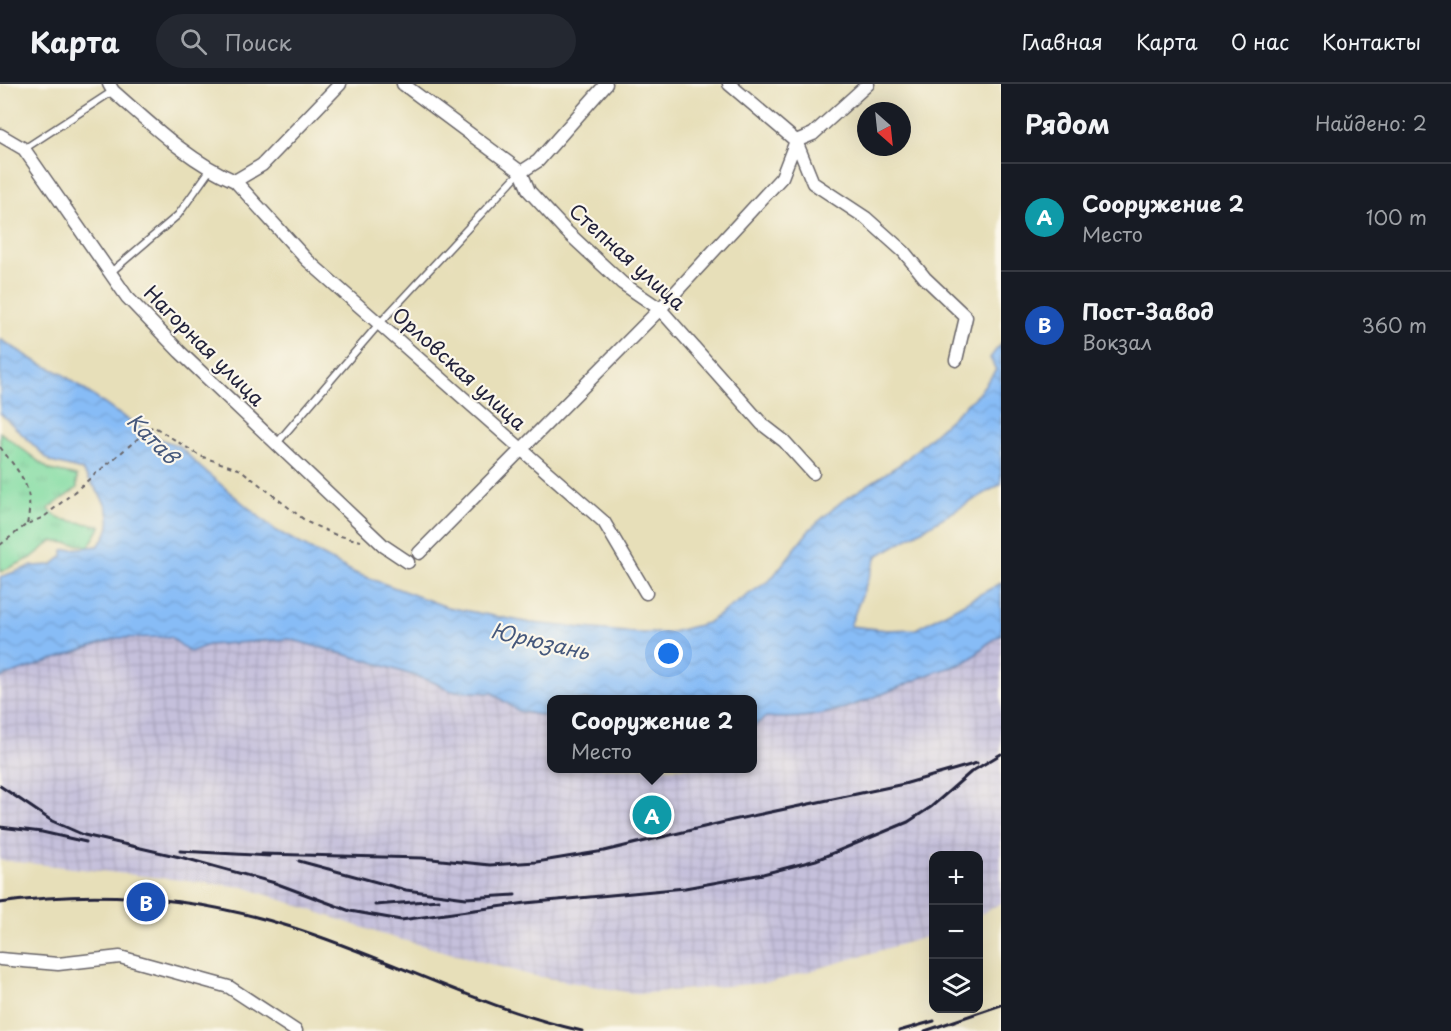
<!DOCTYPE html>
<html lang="ru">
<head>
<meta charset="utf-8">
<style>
  :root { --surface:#171b24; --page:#242831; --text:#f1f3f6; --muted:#9ea1a6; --line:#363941; --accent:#c8321e }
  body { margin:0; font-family:"Playpen Sans",sans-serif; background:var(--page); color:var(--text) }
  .controls { position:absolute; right:18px; bottom:18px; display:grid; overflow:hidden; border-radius:12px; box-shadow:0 6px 24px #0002 }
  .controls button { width:54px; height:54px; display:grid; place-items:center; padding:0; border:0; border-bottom:2px solid var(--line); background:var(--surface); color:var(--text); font:30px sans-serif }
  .compass { position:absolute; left:857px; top:18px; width:54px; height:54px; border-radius:50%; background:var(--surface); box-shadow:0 6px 24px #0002; rotate:153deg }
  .you { position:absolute; left:669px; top:570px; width:21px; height:21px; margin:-15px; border:4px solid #fff; border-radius:50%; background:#1a73e8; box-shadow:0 0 0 9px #1a73e833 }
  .badge { display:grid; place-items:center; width:39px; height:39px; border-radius:50%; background:var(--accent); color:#fff; font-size:20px; font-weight:700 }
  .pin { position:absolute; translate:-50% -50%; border:3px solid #fff; box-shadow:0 2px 6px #0006 }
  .popup { position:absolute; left:547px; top:611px; width:210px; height:78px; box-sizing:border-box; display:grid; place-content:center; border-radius:12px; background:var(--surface); filter:drop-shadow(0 2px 4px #0005); font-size:20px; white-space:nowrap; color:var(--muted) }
  .popup b { font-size:22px; color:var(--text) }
  .popup::after { content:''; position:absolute; left:50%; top:100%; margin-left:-12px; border:12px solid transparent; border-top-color:var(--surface) }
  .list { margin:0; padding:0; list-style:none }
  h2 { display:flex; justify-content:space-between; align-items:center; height:78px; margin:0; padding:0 24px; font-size:26px }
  h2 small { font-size:20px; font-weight:400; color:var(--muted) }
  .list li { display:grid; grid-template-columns:39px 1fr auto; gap:18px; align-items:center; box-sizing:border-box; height:108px; padding:0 24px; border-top:2px solid var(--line) }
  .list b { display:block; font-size:22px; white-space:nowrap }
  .list p { margin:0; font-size:20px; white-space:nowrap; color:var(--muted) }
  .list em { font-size:20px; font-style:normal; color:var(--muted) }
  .icon { flex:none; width:33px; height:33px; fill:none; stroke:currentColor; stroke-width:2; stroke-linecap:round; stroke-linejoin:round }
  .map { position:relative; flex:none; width:1001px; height:947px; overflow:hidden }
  header { display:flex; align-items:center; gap:36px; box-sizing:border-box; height:84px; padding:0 30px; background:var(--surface); border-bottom:2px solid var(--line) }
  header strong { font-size:28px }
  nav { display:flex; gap:33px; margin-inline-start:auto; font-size:21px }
  .search { width:420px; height:54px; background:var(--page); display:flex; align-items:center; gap:15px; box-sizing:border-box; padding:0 21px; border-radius:33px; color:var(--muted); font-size:22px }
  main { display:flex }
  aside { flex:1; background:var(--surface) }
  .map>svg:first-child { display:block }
  .industrial { fill:url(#industrial-grid) }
  .park { fill:url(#park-tufts); stroke:#527e6e; stroke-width:1.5 }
  .water { fill:url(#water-waves); stroke:#546f98; stroke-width:1.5 }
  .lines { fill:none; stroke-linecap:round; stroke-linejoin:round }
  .service-casing { stroke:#676467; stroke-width:9 }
  .minor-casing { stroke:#676467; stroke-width:15 }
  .path { stroke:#676467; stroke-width:2; stroke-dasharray:4.5 4.5; stroke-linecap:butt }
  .service { stroke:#fff; stroke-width:6 }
  .minor { stroke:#fff; stroke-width:12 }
  .rail { stroke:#22223b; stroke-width:3 }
  .labels { text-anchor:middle; stroke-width:4.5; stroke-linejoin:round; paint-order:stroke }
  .street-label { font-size:20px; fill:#22223b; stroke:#fbf7ec }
  .water-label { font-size:21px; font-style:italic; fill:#45587c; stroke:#fbf7ec }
</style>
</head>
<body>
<header>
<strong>Карта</strong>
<div class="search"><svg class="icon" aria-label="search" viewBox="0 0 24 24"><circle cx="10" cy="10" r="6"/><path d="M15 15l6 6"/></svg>Поиск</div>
<nav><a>Главная</a><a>Карта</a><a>О нас</a><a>Контакты</a></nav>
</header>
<main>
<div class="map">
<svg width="1001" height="947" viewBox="0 0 1001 947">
  <defs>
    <pattern id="industrial-grid" width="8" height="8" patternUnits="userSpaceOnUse" patternTransform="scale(1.5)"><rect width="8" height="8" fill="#c5c0db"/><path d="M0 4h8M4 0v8" fill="none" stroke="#a9a5bd"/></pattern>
    <pattern id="park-tufts" width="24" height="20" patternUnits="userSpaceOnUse" patternTransform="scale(1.5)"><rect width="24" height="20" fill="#81dba1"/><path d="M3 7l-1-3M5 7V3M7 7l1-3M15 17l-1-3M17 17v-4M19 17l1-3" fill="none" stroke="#6fbc8c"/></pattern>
    <pattern id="water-waves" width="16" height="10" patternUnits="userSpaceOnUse" patternTransform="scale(1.5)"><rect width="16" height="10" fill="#87bcf6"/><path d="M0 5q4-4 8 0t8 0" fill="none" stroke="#74a1d4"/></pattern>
  </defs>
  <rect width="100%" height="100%" fill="#fbf7ec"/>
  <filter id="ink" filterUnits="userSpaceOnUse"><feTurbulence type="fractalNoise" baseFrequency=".0167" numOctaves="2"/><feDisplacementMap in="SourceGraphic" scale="12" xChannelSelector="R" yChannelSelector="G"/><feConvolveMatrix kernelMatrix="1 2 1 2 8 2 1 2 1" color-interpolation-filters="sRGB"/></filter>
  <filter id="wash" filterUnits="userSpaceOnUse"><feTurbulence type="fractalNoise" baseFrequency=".008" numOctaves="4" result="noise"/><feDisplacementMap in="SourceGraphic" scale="24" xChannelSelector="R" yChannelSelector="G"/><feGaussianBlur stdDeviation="1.35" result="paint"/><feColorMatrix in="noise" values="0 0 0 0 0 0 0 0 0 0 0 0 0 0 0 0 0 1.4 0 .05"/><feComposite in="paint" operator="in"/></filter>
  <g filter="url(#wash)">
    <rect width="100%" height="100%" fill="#e7dfb9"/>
    <!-- industrial -->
    <path class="industrial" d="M 1001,551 L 1001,819 L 979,831 L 978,772 L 934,772 L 933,851 L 772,898 L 637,910 L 530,891 L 381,850 L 244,803 L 0,776 L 0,594 L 117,554 L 170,553 L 190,568 L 208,561 L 289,555 L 372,578 L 433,598 L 451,607 L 492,609 L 518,627 L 551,633 L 552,684 L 752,684 L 753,643 L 766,632 L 804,632 L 857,621 L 946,583 L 956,582 L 987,557 Z"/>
    <!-- park -->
    <path class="park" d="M 0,348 L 50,386 L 77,392 L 77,404 L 48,425 L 60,435 L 101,442 L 89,462 L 52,457 L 31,474 L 0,488 Z"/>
    <!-- water -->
    <path class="water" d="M 0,255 L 37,278 L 61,289 L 116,328 L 160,355 L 179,362 L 200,383 L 275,446 L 355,489 L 447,523 L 531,539 L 637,549 L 668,549 L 707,539 L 771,495 L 811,444 L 841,418 L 902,379 L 978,310 L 996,286 L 990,274 L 1001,259 L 1001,400 L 877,472 L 850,542 L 887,546 L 916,545 L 1001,499 L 1001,551 C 985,558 980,570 965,578 C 955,584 941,585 930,590 C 877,612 825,640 766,633 L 753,643 L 752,616 L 552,616 L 551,633 L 518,627 L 492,609 L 451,607 L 433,598 L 372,578 L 289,555 L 208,561 L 190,568 L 170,553 L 117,554 L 0,594 L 0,493 L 32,482 L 52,481 L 63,472 L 63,466 L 98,462 C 124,434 100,412 82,386 L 51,378 L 0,329 Z"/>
  </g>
  <g filter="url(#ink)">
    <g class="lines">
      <!-- service casing -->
      <g class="service-casing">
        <path id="service" d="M 24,65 L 113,7
          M 111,188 L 178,131 L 210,86
          M 277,359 L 379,240 L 520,88"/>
      </g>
      <!-- minor casing -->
      <g class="minor-casing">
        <path id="minor" d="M 109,0 L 113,7 C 151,40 188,77 235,97 L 262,81 L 340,0
          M 403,0 L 521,88 L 529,107 L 566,147 L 622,199 L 660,225 L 762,340 L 784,357 L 813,389
          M 729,0 L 796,57 L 813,99 L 866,134 L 904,168 L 925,194 L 966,233 L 956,276
          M 0,51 L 24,65 L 127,213 L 180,268 L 384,462 L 408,478
          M 521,88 L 538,77 L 606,0
          M 235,97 L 307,176 L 604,438 L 646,509
          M 419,469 L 660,225 L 782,93 L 796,57 L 813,50 L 868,0
          M 0,875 L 58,880 L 120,873 L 229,903 L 296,947"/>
      </g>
      <!-- path -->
      <path class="path" d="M 0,363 C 21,391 35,403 27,440
        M 0,461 L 27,440 L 44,433 L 153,342 L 200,372 L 241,386 L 307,438 L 336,451 L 361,457"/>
      <!-- service -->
      <use href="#service" class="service"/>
      <!-- minor -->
      <use href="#minor" class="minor"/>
      <!-- rail -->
      <path class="rail" d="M 0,702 L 52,737 L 84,751 L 184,774 L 275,799 L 350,827 L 401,836 L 526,819 L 685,804 L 763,790 L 816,776 L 908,738 L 931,723 L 971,688 L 1001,670
        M 0,743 L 42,748 L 86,758
        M 180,767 L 270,772
        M 262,770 L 422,774 L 490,781 L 536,778 L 604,767 L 733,736 L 904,700 L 977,679
        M 299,777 L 406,806 L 466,814 L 515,811
        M 0,819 C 98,805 197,813 291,843 C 389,874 481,924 582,947
        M 375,821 L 439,816
        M 899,947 L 934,937
        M 925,947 L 1001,921"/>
    </g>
  </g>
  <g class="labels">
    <!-- street labels -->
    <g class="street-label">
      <text transform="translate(627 173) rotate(42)" y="7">Степная улица</text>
      <text transform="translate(204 262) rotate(45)" y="7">Нагорная улица</text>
      <text transform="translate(459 285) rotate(42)" y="7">Орловская улица</text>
    </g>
    <!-- water labels -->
    <g class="water-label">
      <text transform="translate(152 355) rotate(45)" y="7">Катав</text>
      <text transform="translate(540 558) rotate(13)" y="7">Юрюзань</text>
    </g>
  </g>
</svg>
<div class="controls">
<button>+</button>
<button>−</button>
<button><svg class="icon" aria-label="layers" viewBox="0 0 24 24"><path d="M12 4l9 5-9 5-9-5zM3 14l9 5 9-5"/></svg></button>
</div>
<svg class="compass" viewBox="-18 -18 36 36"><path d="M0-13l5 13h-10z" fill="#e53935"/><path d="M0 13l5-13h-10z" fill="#9ea1a6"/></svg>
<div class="you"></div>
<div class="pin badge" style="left:652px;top:731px;background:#0f9aa8">A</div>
<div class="popup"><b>Сооружение 2</b>Место</div>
<div class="pin badge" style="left:146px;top:818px;background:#1a4fb4">B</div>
</div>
<aside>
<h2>Рядом<small>Найдено: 2</small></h2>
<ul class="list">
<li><span class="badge" style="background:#0f9aa8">A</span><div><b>Сооружение 2</b><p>Место</p></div><em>100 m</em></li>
<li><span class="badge" style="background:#1a4fb4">B</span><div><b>Пост-Завод</b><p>Вокзал</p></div><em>360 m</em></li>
</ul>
</aside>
</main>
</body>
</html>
